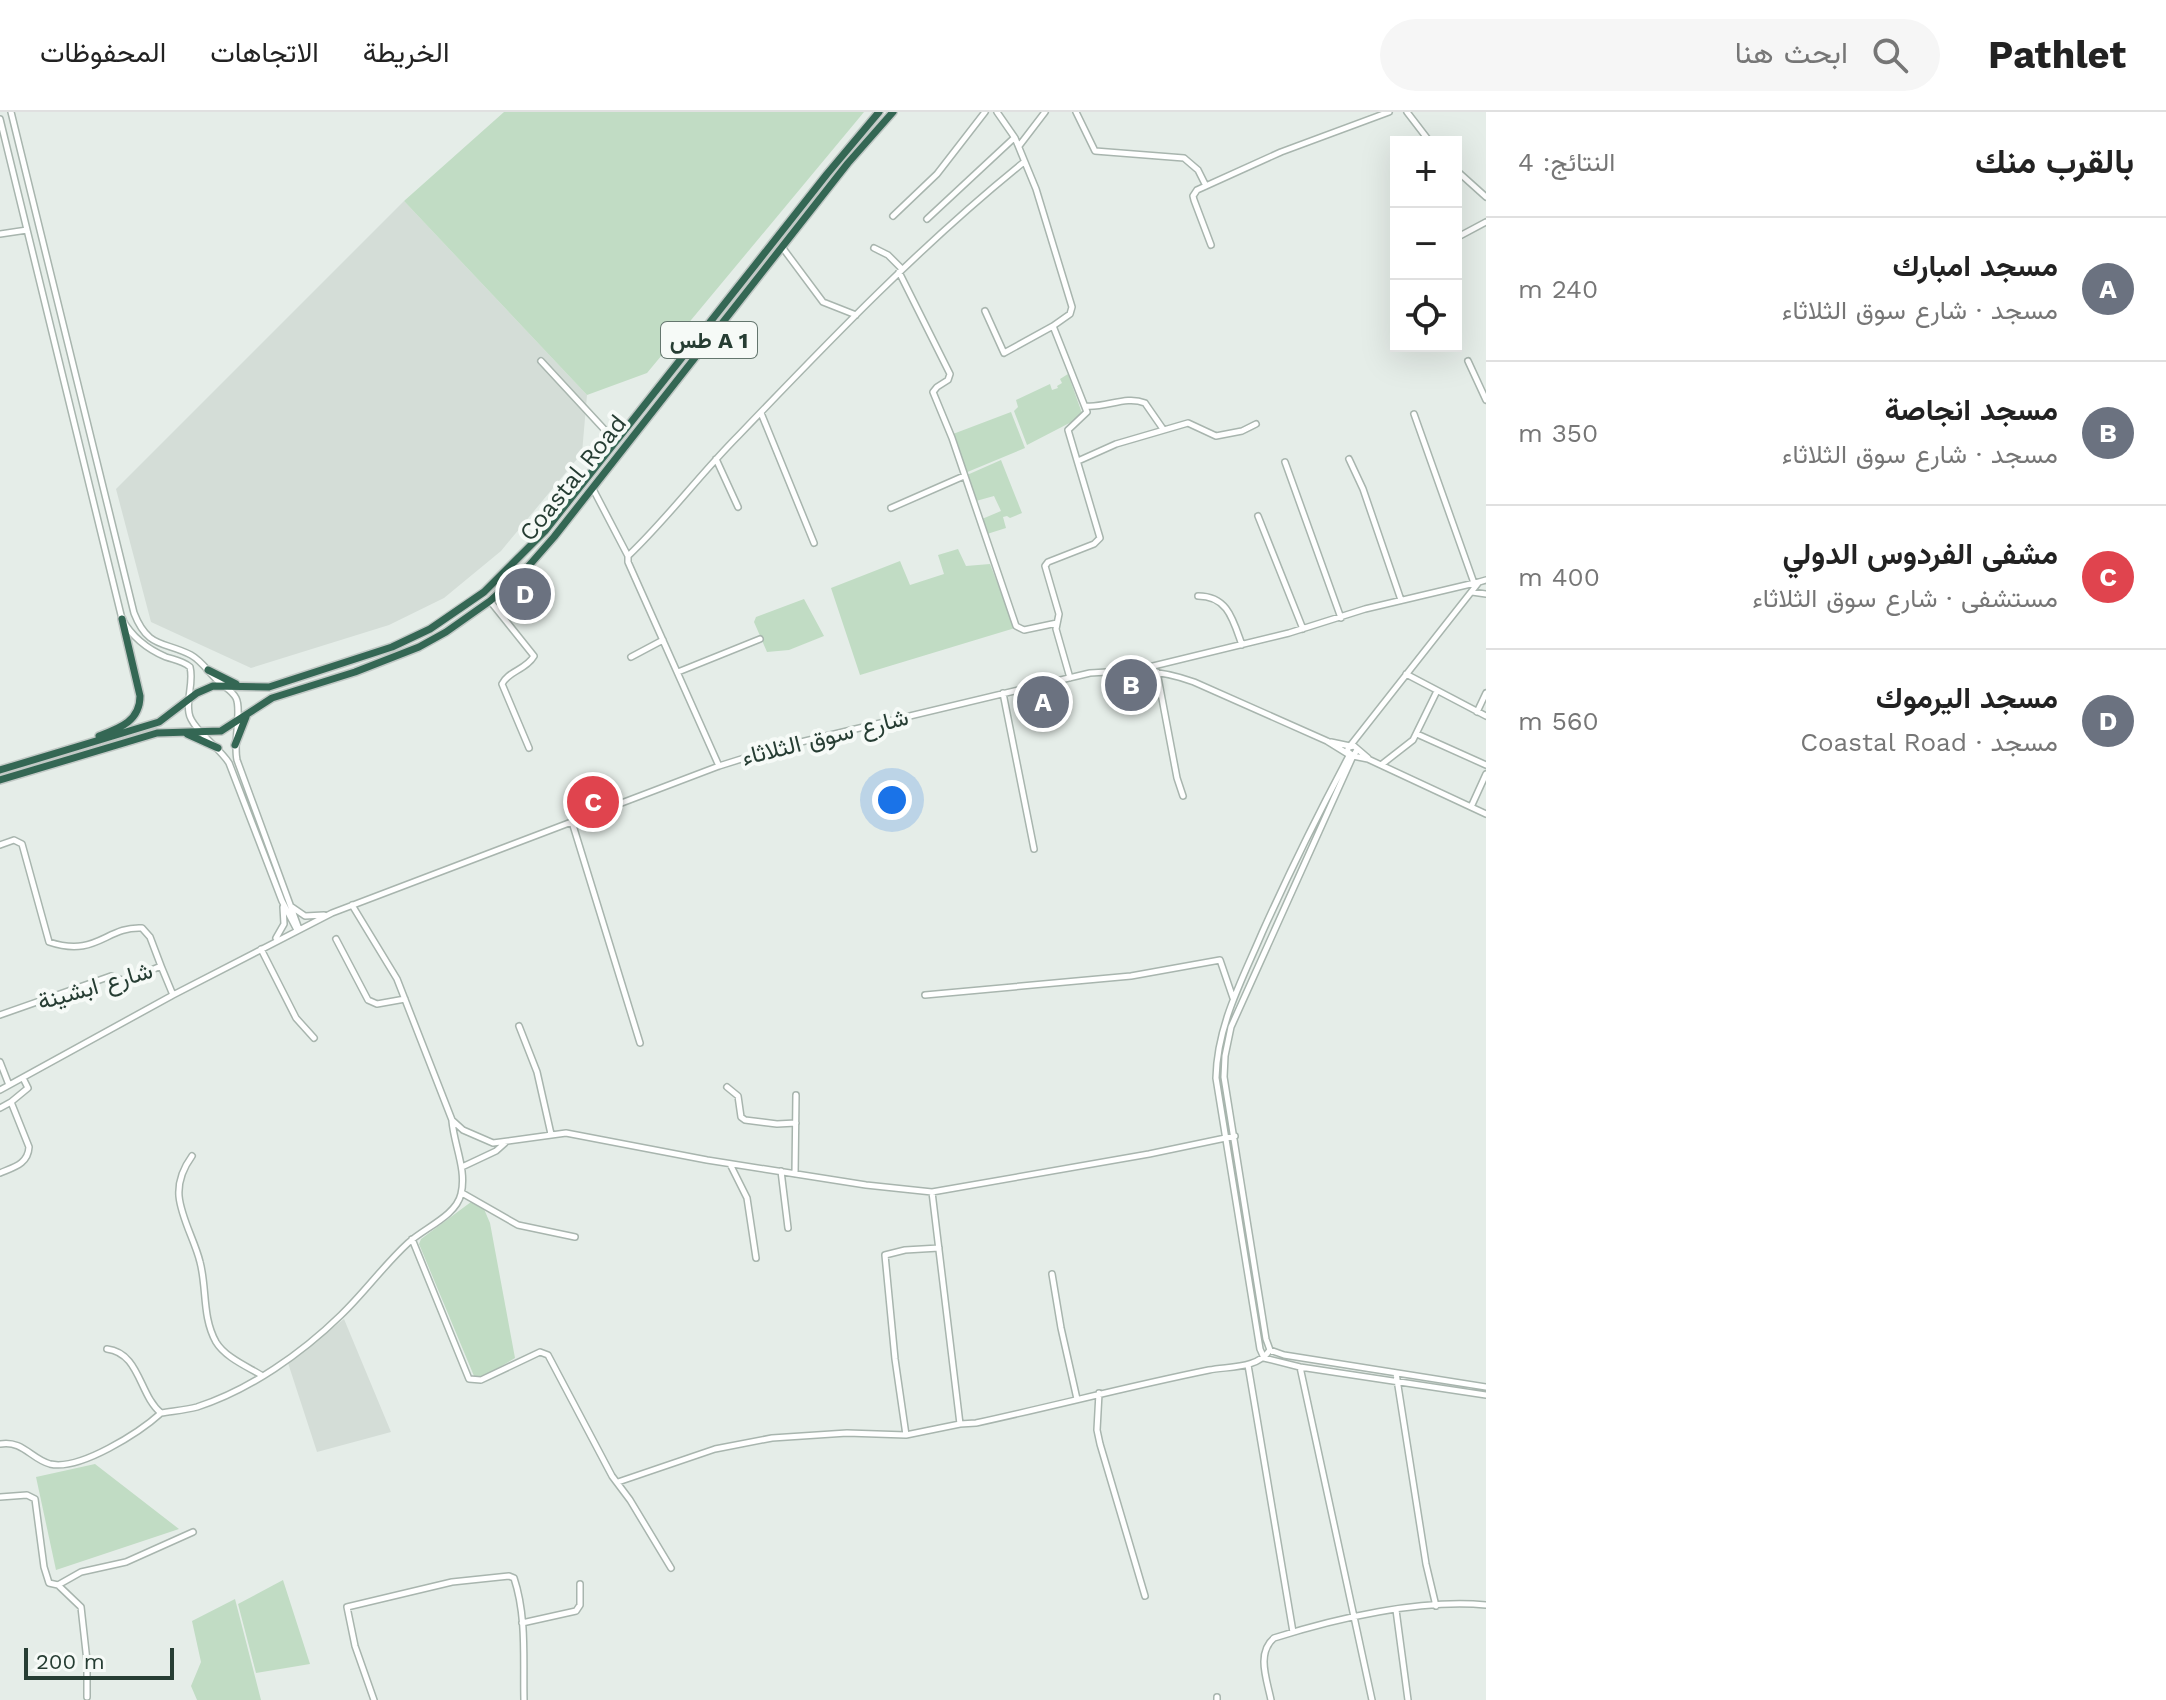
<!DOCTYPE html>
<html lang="ar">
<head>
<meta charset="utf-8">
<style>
  :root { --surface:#fff; --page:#f6f6f6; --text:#222; --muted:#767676; --line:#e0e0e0; --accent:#111827 }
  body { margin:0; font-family:"Work Sans",Vazirmatn,sans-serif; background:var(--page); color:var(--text); direction:rtl }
  .controls { position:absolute; right:24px; top:24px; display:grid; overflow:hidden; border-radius:0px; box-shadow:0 8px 32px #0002 }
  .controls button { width:72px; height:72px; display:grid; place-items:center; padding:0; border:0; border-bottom:2px solid var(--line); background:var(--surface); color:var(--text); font:40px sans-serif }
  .scale { position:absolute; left:24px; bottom:20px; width:150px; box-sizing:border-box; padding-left:8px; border:4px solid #263d33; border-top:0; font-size:22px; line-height:28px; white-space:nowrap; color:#263d33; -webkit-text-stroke:6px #f6faf7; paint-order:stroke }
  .you { position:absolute; left:892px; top:688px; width:28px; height:28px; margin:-20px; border:6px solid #fff; border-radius:50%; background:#1a73e8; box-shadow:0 0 0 12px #1a73e833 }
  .badge { display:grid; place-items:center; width:52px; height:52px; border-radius:50%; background:var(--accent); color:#fff; font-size:26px; font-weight:700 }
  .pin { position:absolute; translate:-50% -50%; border:4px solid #fff; box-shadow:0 2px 8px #0006 }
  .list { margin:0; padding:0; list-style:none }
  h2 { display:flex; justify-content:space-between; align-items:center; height:104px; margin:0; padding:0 32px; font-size:34px }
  h2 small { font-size:26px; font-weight:400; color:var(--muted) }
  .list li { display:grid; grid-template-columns:52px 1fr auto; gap:24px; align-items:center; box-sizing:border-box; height:144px; padding:0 32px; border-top:2px solid var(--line) }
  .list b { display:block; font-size:30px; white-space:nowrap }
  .list p { margin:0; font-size:26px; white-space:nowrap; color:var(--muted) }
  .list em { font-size:26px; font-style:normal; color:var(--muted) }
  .icon { flex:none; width:44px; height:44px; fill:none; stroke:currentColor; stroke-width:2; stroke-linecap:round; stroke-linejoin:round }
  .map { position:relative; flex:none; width:1486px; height:1588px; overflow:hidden; direction:ltr }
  header { display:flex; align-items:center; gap:48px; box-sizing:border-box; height:112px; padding:0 40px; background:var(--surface); border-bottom:2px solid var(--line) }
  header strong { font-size:38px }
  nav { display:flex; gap:44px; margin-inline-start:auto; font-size:28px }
  .search { width:560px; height:72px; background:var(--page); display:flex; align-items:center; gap:20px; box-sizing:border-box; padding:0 28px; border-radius:44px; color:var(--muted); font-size:30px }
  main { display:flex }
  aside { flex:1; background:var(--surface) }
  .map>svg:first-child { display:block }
  .built { fill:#d4ddd7 }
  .green { fill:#c1dcc4 }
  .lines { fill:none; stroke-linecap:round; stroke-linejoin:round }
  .minor-casing { stroke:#a8b5ae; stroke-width:8 }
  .highway-casing { stroke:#c2c9c6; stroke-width:10 }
  .minor { stroke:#fff; stroke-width:5 }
  .highway { stroke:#346754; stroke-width:7 }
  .labels { text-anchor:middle; stroke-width:8; stroke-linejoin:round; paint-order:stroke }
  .shield { fill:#f6faf7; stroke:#64766e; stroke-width:2 }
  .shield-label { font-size:22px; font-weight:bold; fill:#263d33 }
  .street-label { font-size:24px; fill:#263d33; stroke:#f6faf7 }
</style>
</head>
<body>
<header>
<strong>Pathlet</strong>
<div class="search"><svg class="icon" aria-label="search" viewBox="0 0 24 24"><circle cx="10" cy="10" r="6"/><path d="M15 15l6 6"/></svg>ابحث هنا</div>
<nav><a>الخريطة</a><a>الاتجاهات</a><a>المحفوظات</a></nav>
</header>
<main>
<aside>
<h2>بالقرب منك<small>النتائج: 4</small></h2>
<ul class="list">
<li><span class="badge" style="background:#6b7280">A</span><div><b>مسجد امبارك</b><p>مسجد · شارع سوق الثلاثاء</p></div><em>240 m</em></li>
<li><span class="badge" style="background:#6b7280">B</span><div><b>مسجد انجاصة</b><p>مسجد · شارع سوق الثلاثاء</p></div><em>350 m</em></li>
<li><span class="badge" style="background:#e0444e">C</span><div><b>مشفى الفردوس الدولي</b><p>مستشفى · شارع سوق الثلاثاء</p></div><em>400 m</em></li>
<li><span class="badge" style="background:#6b7280">D</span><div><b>مسجد اليرموك</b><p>مسجد · Coastal Road</p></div><em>560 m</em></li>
</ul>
</aside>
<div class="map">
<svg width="1486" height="1588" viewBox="0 0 1486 1588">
  <rect width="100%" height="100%" fill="#e5ede8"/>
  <!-- built -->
  <path class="built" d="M 404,89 L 587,283 L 582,341 L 501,439 L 444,486 L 389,513 L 251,556 L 151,510 L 116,377 Z
    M 344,1207 L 391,1320 L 317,1340 L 288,1251 Z"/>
  <!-- green -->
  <path class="green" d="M 504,0 L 864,0 L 647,261 L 587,283 L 404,89 Z
    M 1068,262 L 1083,304 L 1027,333 L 1014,299 L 1018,295 L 1016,288 L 1050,272 L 1052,278 L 1058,276 L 1057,274 L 1062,271 L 1060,267 Z
    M 1011,300 L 1025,336 L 965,361 L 953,322 Z
    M 1001,348 L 1022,401 L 1010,406 L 1007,404 L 1003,405 L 1006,416 L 987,422 L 982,407 L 1001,399 L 994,384 L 976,389 L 967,363 Z
    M 958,437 L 966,454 L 990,452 L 1015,516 L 860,563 L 831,476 L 900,449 L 910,473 L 944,462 L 938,443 Z
    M 804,487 L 824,524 L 789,538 L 767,540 L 754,510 L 756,505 Z
    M 471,1090 L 484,1097 L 490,1111 L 515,1246 L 483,1265 L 474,1264 L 419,1132 L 421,1127 Z
    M 95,1352 L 179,1417 L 56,1458 L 36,1365 Z
    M 283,1468 L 310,1552 L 256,1561 L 238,1492 Z
    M 235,1487 L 261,1588 L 197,1588 L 191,1574 L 201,1550 L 192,1509 Z"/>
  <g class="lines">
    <!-- minor casing -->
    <g class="minor-casing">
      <path id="minor" d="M 11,0 L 134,501 C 148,537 164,529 191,543 C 202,549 209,561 218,569 C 224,575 232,578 236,586 C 242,598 233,630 237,648 L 299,817
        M 997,0 L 1015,26 L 1036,77 L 1072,195 L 1070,202 L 1053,214 L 1087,300 L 1068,318 L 1100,426 L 1094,432 L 1048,450 L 1045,454 L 1059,502 L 1056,517 L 1070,566
        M 1076,0 L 1095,39 L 1184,46 L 1198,58 L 1206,74
        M 1407,0 L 1430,30
        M 0,7 L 122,507 C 132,525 147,537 166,545 C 175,548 183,549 190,555 C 194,571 186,586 189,601 C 191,616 220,636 229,651 L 282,789 L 297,818
        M 1019,34 L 1045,0
        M 1456,58 L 1486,85
        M 893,104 L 937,62 L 985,0
        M 927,107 L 1014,26
        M 0,122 L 27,118
        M 1456,126 L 1486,110
        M 1211,133 L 1194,88 L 1193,84 L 1197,78 L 1281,40 L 1389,0
        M 782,135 L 823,190 L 856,203
        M 874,136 L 888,143 L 902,157
        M 899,160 L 950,262 L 948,268 L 937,275 L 933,280 L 952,326 L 1016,514 L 1024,518 L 1057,511
        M 985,199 L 1004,241 L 1053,214
        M 541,249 L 615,329
        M 1468,249 L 1486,288
        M 1086,294 C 1106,296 1126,283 1145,291 L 1163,317
        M 761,301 L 814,431
        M 1414,302 L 1474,471
        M 716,347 L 738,395
        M 1349,347 L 1363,377 L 1401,488
        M 1078,349 L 1116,332 L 1188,311 L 1216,324 L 1242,319 L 1256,312
        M 1285,350 L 1341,506
        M 593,377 L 628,444
        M 891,396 L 964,364
        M 1258,404 L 1303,517
        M 1472,480 L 1486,482
        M 1198,484 C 1228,484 1233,508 1242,533
        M 490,489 L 534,544 C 526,558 508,559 502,572 L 529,636
        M 631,545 L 663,528
        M 1145,556 L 1289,521 L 1365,497 L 1479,470
        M 678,560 L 760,527
        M 1157,560 L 1177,666 L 1183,684
        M 1406,562 L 1486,604
        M 1003,581 L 1034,737
        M 1477,600 L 1486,581
        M 1417,622 L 1486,653
        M 1331,630 L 1350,634 L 1479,470 L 1486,468
        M 1357,638 L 1353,644 L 1347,639 L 1349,635 L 1354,634 L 1368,646
        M 1349,644 C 1318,702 1289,761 1262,821 C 1242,868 1217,914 1216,966 L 1260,1237 L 1264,1246 L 1300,1255 L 1486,1283
        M 1381,653 L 1413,628 L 1437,579
        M 719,654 L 628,450 L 628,444 C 668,406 700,362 739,323 C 830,228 921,133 1024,50
        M 1471,695 L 1486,662
        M 1486,702 L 1368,647 L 1353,644 L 1231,915 L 1225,944 L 1224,965 L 1266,1227 L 1270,1238 L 1284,1243 L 1486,1275
        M 572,710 L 640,931
        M 0,733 L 14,728 L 22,732 L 49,830 C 97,846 106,814 142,816 L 150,825 L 161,854
        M 352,793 L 397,867 L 452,1008 L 463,1018 L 493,1031 L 566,1021 L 707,1048 L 866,1073 L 932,1080 L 1149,1042 L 1235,1024
        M 292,795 L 305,804 L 324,803
        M 276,826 L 284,812 L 283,795
        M 336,827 L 368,888 L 377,892 L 405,887
        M 261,837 L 296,906 L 314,926
        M 925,883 L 1131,864 L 1220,848 L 1233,886
        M 0,903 L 111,864 L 125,869 L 161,854 L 173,883
        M 519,914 L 537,960 L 551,1022
        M 0,950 L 9,973
        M 727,975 L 738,984 L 741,1005 L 745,1008 L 777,1012 L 796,1011
        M 0,978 L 173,883 L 332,801 L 719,654 L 780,635 L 1090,561 C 1129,558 1156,556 1194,570 L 1327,629 L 1348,642
        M 0,996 L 11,990
        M 192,1044 C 184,1055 178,1070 179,1084 C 181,1106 195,1129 200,1150 C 207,1176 202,1205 216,1230 C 225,1245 246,1254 261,1263
        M 730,1052 L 747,1086 L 756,1146
        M 462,1055 L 496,1039 L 505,1031
        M 781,1059 L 788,1116
        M 0,1061 C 14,1055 28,1052 29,1035 L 11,990 L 28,976 L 23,966
        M 795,1062 L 796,983
        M 932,1080 L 960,1312
        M 462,1081 L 518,1113 L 575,1125
        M 412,1127 L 469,1267 L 481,1268 L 540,1240 L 548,1243 L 612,1364 L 630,1388 L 671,1456
        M 1052,1162 L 1061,1216 L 1077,1287
        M 107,1237 C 140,1241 139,1283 161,1301 C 173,1299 186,1298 197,1295 C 250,1278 302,1241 341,1203 C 365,1180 384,1153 408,1131 C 424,1116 456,1104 461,1082 C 467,1058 454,1033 452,1009
        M 1248,1253 L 1293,1520
        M 1300,1255 L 1372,1588
        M 1396,1261 L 1426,1452 L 1436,1494
        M 1099,1281 L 1097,1318 L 1100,1332 L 1145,1484
        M 906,1323 L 895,1247 L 885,1143 L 905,1138 L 939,1136
        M 0,1332 C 23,1328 31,1347 50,1352 C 80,1359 140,1320 161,1301
        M 618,1370 L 715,1337 L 772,1326 L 847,1321 L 906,1323 L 960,1312 L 976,1311 C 1054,1294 1130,1274 1209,1258 C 1230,1254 1257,1257 1270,1238
        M 0,1385 L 27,1383 L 35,1387 L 44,1455 L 49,1471 L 58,1473 L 81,1460 L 126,1450 L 193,1420
        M 58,1473 L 81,1495 L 87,1549 L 87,1585
        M 1396,1498 L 1408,1588
        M 522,1511 L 576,1499 L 580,1493 L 580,1472
        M 1217,1585 L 1217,1588
        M 374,1588 L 355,1534 L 347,1495 L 452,1470 L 509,1464 L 514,1466 C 527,1505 523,1548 524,1588
        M 1271,1588 C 1267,1568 1256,1541 1274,1526 C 1337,1506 1420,1487 1486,1493"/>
    </g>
    <!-- highway casing -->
    <g class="highway-casing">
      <path id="highway" d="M 208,558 L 236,572
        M 187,622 L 218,636
        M 99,624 C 120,616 140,609 140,584 L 122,507
        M 235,633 L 246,605
        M 0,658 L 159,610 L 197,581 L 213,574 L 269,575 L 392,535 L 430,517 L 484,480 L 545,419 L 827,62 L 879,0
        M 0,668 L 157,621 L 221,619 L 272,586 L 355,560 L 419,535 L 446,520 L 490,489 L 526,457 L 554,425 L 848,51 L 893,0"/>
    </g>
    <!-- minor -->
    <use href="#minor" class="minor"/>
    <!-- highway -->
    <use href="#highway" class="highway"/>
  </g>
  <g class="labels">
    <!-- shield labels -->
    <rect class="shield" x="661" y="210" width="96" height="36" rx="6"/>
    <g class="shield-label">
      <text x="709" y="236">طس A 1</text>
    </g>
    <!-- street labels -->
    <g class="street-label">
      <text transform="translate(573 366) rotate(-51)" y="8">Coastal Road</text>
      <text transform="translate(825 625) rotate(-14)" y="8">شارع سوق الثلاثاء</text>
      <text transform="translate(95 874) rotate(-16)" y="8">شارع ابشينة</text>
    </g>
  </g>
</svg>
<div class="controls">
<button>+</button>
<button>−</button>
<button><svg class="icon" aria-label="locate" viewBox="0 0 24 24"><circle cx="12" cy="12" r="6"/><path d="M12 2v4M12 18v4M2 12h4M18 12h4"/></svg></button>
</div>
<div class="scale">200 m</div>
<div class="you"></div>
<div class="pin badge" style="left:1043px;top:590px;background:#6b7280">A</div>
<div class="pin badge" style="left:1131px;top:573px;background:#6b7280">B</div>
<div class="pin badge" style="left:593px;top:690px;background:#e0444e">C</div>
<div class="pin badge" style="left:525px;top:482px;background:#6b7280">D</div>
</div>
</main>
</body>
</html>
